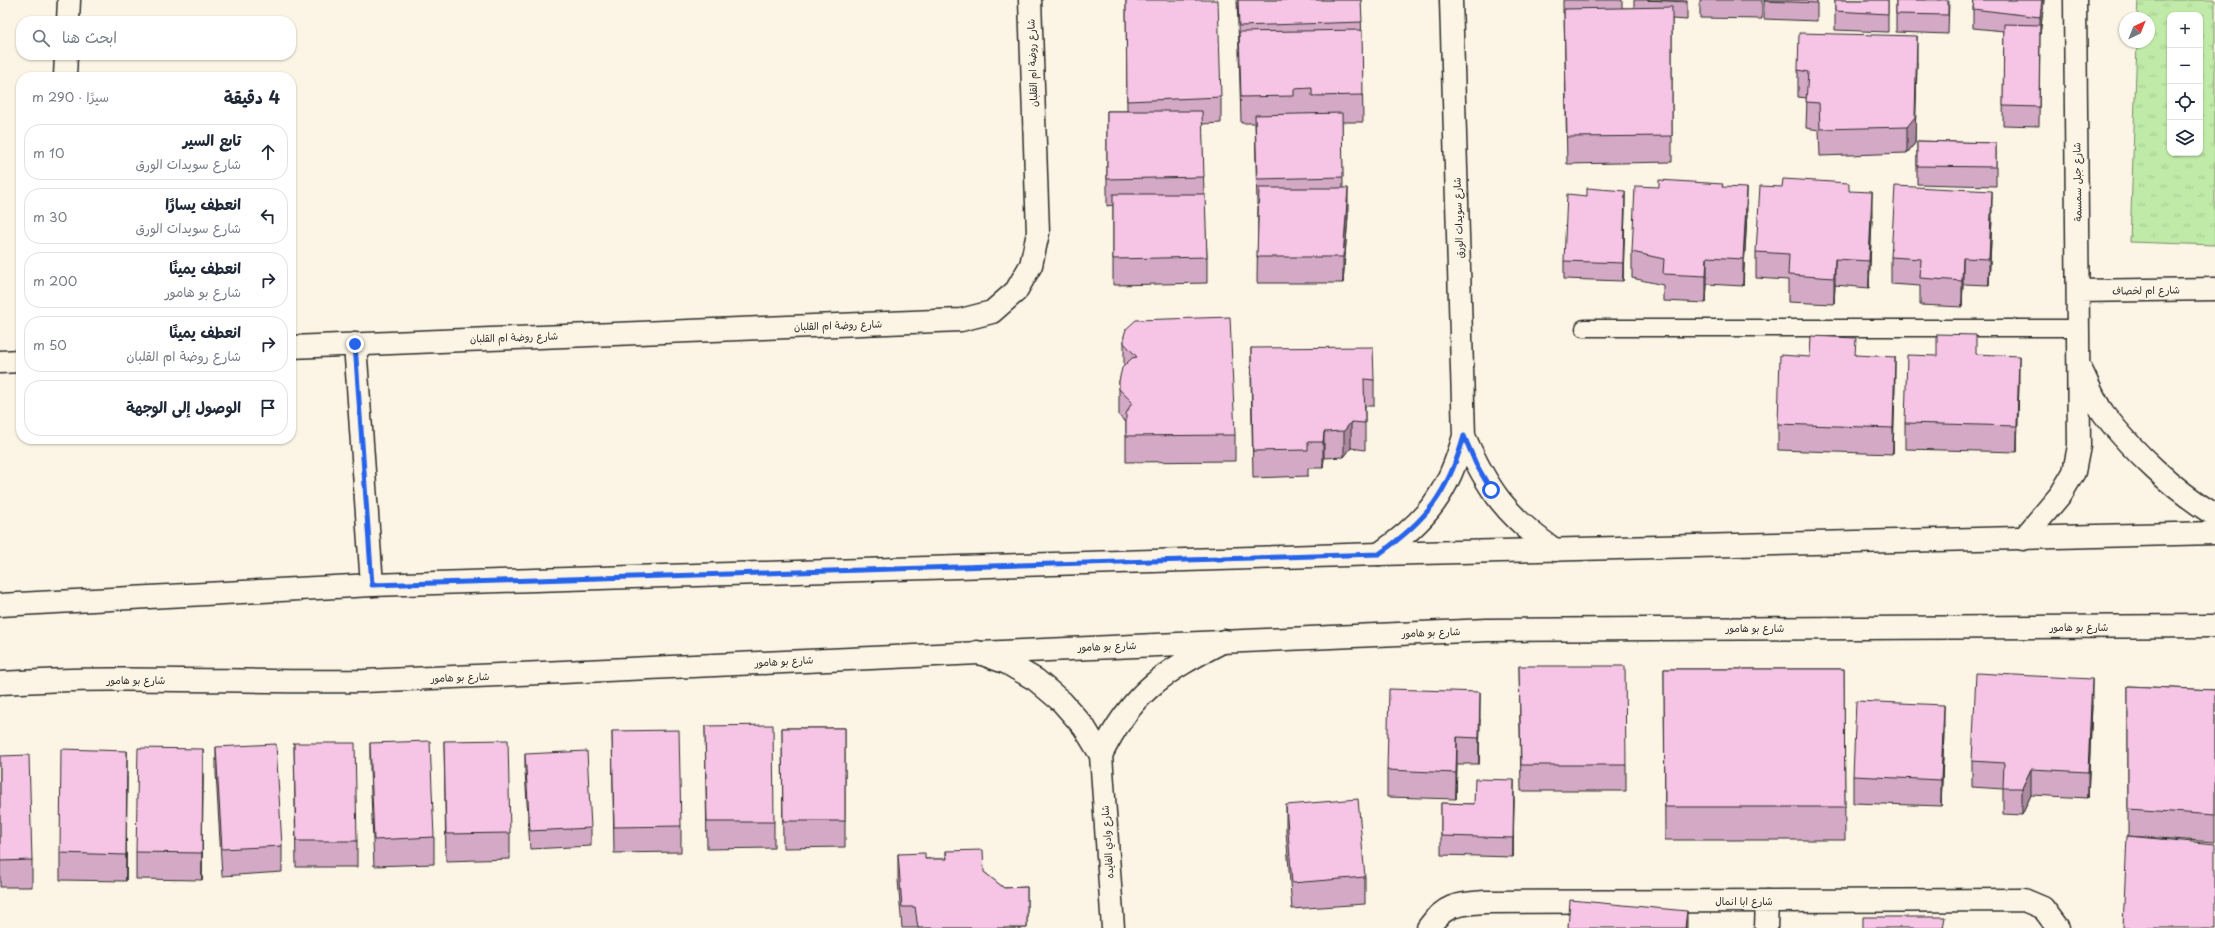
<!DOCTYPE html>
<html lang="ar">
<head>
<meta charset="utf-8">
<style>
  :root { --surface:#fff; --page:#f2f2f3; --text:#1f2937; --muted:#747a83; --line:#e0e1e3 }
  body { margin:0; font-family:"Playpen Sans","Playpen Sans Arabic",sans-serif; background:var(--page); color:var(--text); direction:rtl }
  .controls { position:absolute; right:12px; top:12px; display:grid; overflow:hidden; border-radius:8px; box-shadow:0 1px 3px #0004 }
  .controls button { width:36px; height:36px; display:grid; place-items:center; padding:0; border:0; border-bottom:1px solid var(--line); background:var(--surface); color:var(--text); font:20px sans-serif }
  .compass { position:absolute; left:2119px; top:12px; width:36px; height:36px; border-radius:50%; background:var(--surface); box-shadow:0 1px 3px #0004; rotate:43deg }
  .stop { position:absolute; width:12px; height:12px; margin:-9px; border:3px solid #2563eb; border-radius:50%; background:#fff }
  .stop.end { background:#2563eb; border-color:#fff; box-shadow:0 1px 4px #0008 }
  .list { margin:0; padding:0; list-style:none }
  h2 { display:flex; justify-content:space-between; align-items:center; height:52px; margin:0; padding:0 16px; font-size:17px }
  h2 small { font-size:13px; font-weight:400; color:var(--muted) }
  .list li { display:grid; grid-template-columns:26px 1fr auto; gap:12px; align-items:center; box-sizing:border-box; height:56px; margin:0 8px 8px; padding:0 8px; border:1px solid var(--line); border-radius:16px }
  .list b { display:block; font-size:15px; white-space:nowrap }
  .list p { margin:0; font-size:13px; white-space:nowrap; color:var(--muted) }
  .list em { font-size:13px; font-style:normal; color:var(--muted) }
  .icon { flex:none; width:22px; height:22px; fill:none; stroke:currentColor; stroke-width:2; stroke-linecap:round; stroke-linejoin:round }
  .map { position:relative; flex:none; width:2215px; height:928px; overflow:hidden; direction:ltr }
  .search { position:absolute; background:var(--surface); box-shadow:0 1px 3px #0004; left:16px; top:16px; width:280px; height:44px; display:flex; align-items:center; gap:10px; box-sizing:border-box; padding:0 14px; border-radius:16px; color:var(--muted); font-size:15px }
  .panel { position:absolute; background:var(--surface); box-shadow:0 1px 3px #0004; left:16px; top:72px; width:280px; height:372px; border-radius:16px; direction:rtl }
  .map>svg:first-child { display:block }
  .grass { fill:url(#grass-tufts); stroke:#768a69; fill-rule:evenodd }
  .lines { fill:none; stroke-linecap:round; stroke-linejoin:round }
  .lane-casing { stroke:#2b2b2b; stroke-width:19 }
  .street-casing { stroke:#2b2b2b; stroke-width:25 }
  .secondary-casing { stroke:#2b2b2b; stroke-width:25 }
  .lane { stroke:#fcf5e5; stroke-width:16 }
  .street { stroke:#fcf5e5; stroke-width:22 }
  .secondary { stroke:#fcf5e5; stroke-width:22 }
  .wall { fill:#d4a9c5; stroke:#2b2b2b }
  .shaded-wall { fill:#ac8aa0; stroke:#2b2b2b }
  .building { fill:#f6c5e5; stroke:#2b2b2b }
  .route { stroke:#2563eb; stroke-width:5 }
  .labels { text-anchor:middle; stroke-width:3.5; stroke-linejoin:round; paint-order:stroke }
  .street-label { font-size:10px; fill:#2b2b2b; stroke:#fcf5e5 }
</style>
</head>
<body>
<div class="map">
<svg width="2215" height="928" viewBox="0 0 2215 928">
  <defs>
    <pattern id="grass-tufts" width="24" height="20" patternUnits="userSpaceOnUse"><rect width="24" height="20" fill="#c0eaa7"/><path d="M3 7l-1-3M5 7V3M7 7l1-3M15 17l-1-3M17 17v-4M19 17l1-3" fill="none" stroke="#a5c990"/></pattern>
  </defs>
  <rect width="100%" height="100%" fill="#fcf5e5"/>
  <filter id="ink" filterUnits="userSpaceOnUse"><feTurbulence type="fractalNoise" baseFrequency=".025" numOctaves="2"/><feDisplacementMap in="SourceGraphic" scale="8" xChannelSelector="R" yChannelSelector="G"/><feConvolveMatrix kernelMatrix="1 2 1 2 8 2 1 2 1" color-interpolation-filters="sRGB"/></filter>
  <g filter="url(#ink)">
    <!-- grass -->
    <path class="grass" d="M 2138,0 L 2215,0 L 2215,245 L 2130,242 L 2137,42 L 2149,42 L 2149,18 L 2137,18 ZM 2170,15 L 2200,15 L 2200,153 L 2170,153 Z"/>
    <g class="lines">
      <!-- lane casing -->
      <g class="lane-casing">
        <path id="lane" d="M 1584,328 L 2078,328"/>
      </g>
      <!-- street casing -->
      <g class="street-casing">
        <path id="street" d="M 68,21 L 69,0
          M 65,77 L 66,55
          M 2078,291 L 2215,289
          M 355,344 L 372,585
          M 291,347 L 961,320 L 992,312 L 1016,291 L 1031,265 L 1038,233 L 1030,0
          M 0,362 L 21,361
          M 2080,368 C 2088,383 2094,401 2104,414 C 2134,453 2174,490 2215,515
          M 1464,436 C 1487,489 1507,517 1555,550
          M 2023,539 L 2061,494 L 2074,472 L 2079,446 L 2075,0
          M 1379,554 C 1428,520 1448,493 1464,436 L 1451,0
          M 977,652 L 1007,663 L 1036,680 L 1062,702 L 1084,727 L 1101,755 L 1113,928
          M 1101,755 C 1132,692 1163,672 1224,641
          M 1428,928 C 1445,904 1458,904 1485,902 L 2024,900 L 2043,908 L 2058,928
          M 1766,928 L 1767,901"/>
      </g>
      <!-- secondary casing -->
      <g class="secondary-casing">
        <path id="secondary" d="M 0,605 L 372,585 L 1379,554 L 2215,533
          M 0,683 C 121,675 243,683 364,681 L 1487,630 L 2215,626"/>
      </g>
      <!-- lane -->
      <use href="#lane" class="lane"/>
      <!-- street -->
      <use href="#street" class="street"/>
      <!-- secondary -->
      <use href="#secondary" class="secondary"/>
    </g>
    <!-- wall -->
    <path class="wall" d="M 1126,0 L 1221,97 L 1221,123 L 1202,124 L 1204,194 L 1207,257 L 1207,283 L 1113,285 L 1113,205 L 1107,206 L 1107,111 L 1127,111 Z
      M 1237,0 L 1361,0 L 1363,122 L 1342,122 L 1343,188 L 1348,215 L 1343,283 L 1257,283 L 1258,205 L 1257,205 L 1255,123 L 1241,123 L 1239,51 Z
      M 1563,0 L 1622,0 L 1622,8 L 1634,8 L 1634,0 L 1687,0 L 1687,20 L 1672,19 L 1672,162 L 1567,164 L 1564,13 L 1563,13 Z
      M 1700,0 L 1762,0 L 1762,19 L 1700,18 Z
      M 1764,0 L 1817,0 L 1817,21 L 1764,19 Z
      M 1835,0 L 1888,0 L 1888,32 L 1835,30 Z
      M 1896,0 L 1949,0 L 1948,34 L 1896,32 Z
      M 1974,0 L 2044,0 L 2040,35 L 2039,126 L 2003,125 L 2004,31 L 1973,28 L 1973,9 Z
      M 1917,62 L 1915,143 L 1907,153 L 1820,156 L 1819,130 L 1806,128 L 1807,98 L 1798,97 L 1798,70 Z
      M 1917,141 L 1996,143 L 1996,186 L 1917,184 Z
      M 1659,187 L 1723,187 L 1747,214 L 1743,286 L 1707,284 L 1706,303 L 1663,301 L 1663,285 L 1632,278 L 1632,252 Z
      M 1849,191 L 1872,219 L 1869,288 L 1835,285 L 1834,304 L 1788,302 L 1788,280 L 1756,278 L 1756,252 Z
      M 1625,209 L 1623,281 L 1564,279 L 1564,261 Z
      M 1992,218 L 1989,285 L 1963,284 L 1962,307 L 1920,305 L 1920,286 L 1891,284 L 1891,257 Z
      M 1124,336 L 1235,435 L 1235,461 L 1126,462 L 1126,422 L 1119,416 L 1119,381 L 1124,366 Z
      M 1251,348 L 1374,380 L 1374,406 L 1365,406 L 1365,450 L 1351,448 L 1344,457 L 1324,458 L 1323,468 L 1308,468 L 1308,476 L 1253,478 L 1251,374 Z
      M 1976,354 L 2019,382 L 2017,452 L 1905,449 L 1905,423 L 1937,356 Z
      M 1856,355 L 1895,383 L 1893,454 L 1778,450 L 1778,424 L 1810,357 Z
      M 1519,666 L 1626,765 L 1626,791 L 1521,791 Z
      M 1664,669 L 1844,669 L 1845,840 L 1665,840 Z
      M 2128,686 L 2215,690 L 2215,842 L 2128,836 Z
      M 2092,705 L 2088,798 L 2031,795 L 2022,815 L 2003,814 L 2003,789 L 1972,787 L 1972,761 Z
      M 1480,719 L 1479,764 L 1457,764 L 1456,799 L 1387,797 L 1387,770 Z
      M 705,726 L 774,822 L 774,848 L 707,849 Z
      M 782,728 L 845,728 L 845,847 L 783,848 Z
      M 612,731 L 681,826 L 681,852 L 614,853 Z
      M 1944,732 L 1941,806 L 1853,803 L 1853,776 Z
      M 444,741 L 510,833 L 510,859 L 446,861 Z
      M 294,743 L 357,841 L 357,867 L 296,867 Z
      M 370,743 L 434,837 L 434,864 L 374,866 L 370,770 Z
      M 216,747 L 282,846 L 282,872 L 222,876 L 216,773 Z
      M 525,754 L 591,828 L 591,846 L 530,849 L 525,772 Z
      M 0,756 L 32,860 L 32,887 L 0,887 Z
      M 203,775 L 202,880 L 136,879 L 136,852 Z
      M 127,777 L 126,881 L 60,880 L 60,853 Z
      M 1514,799 L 1513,857 L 1441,855 L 1441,803 L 1474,804 Z
      M 1286,805 L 1365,877 L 1365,904 L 1292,909 L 1286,831 Z
      M 946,851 L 984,872 L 1004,888 L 1027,887 L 1027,928 L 902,928 L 898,880 L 898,854 L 925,859 L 946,859 Z"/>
    <!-- shaded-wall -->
    <path class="shaded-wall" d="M 2042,0 L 2044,0 L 2040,35 L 2040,17 Z
      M 1917,36 L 1917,62 L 1915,143 L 1907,153 L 1907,127 Z
      M 1348,188 L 1348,215 L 1343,283 L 1343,257 Z
      M 1747,188 L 1747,214 L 1743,286 L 1743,259 Z
      M 1625,191 L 1625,209 L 1623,281 L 1623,263 Z
      M 1992,191 L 1992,218 L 1989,285 L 1989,259 Z
      M 1872,192 L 1872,219 L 1869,288 L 1869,261 Z
      M 1707,257 L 1707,284 L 1706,303 L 1706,276 Z
      M 1963,258 L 1963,284 L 1962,307 L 1962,281 Z
      M 1835,259 L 1835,285 L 1834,304 L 1834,278 Z
      M 2019,356 L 2019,382 L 2017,452 L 2017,426 Z
      M 1895,357 L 1895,383 L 1893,454 L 1893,428 Z
      M 1351,422 L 1351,448 L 1344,457 L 1344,431 Z
      M 1324,432 L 1324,458 L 1323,468 L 1323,442 Z
      M 2092,679 L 2092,705 L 2088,798 L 2088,772 Z
      M 1480,692 L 1480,719 L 1479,764 L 1479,738 Z
      M 1944,705 L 1944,732 L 1941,806 L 1941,780 Z
      M 1457,737 L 1457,764 L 1456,799 L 1456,773 Z
      M 203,749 L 203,775 L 202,880 L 202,853 Z
      M 127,751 L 127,777 L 126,881 L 126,855 Z
      M 2031,769 L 2031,795 L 2022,815 L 2022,788 Z
      M 1514,780 L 1514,799 L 1513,857 L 1513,838 Z
      M 1687,911 L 1687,928 L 1685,928 Z"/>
    <!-- building -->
    <path class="building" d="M 1126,0 L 1218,0 L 1221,97 L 1127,101 Z
      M 1238,0 L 1361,0 L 1362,22 L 1239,26 Z
      M 1647,0 L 1687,0 L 1687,2 Z
      M 1764,0 L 1817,0 L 1817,3 L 1764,1 Z
      M 1835,0 L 1888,0 L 1888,14 L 1835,11 Z
      M 1896,0 L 1948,0 L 1948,15 L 1896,14 Z
      M 1974,0 L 2042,0 L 2040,17 L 1973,9 Z
      M 1672,7 L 1672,136 L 1567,137 L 1564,9 Z
      M 2004,24 L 2040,25 L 2039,107 L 2003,106 Z
      M 1362,30 L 1363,95 L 1312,96 L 1312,88 L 1294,89 L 1294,96 L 1241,97 L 1239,32 Z
      M 1799,33 L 1917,36 L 1915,117 L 1907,127 L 1820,129 L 1819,103 L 1806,102 L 1808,72 L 1798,70 Z
      M 1107,111 L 1202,111 L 1204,177 L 1107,179 Z
      M 1342,113 L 1343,177 L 1257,179 L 1255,115 Z
      M 1917,141 L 1996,143 L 1996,167 L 1917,166 Z
      M 1783,179 L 1849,183 L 1849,191 L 1872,192 L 1869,261 L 1835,259 L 1834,278 L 1788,275 L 1789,254 L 1756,252 L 1760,186 L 1782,187 Z
      M 1659,180 L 1723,184 L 1722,187 L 1747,188 L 1743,259 L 1707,257 L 1706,276 L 1663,274 L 1664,259 L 1632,252 L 1635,186 L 1659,187 Z
      M 1895,186 L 1992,191 L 1989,259 L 1963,258 L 1962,281 L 1920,278 L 1921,259 L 1891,257 Z
      M 1259,188 L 1348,188 L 1343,257 L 1257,257 Z
      M 1587,188 L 1625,191 L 1623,263 L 1564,261 L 1567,194 L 1587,196 Z
      M 1113,194 L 1205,194 L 1207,257 L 1113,259 Z
      M 1230,317 L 1235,435 L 1126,436 L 1126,414 L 1132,402 L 1119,389 L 1119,381 L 1122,368 L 1132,358 L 1137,357 L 1124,343 L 1124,336 L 1126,329 L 1136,320 Z
      M 1937,334 L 1976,335 L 1976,354 L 2019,356 L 2017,426 L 1905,423 L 1907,355 L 1937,356 Z
      M 1811,336 L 1856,338 L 1855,355 L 1895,357 L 1893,428 L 1778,424 L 1780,355 L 1810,357 Z
      M 1373,347 L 1374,380 L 1364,379 L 1365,423 L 1351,422 L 1344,431 L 1324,432 L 1323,442 L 1308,442 L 1308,450 L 1253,451 L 1251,348 Z
      M 1519,666 L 1625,666 L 1626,765 L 1521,765 Z
      M 1664,669 L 1844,669 L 1845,807 L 1665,807 Z
      M 1976,673 L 2092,679 L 2088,772 L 2031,769 L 2022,788 L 2003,788 L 2004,763 L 1972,761 Z
      M 2128,686 L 2215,690 L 2215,815 L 2128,809 Z
      M 1389,689 L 1480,692 L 1479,738 L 1457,737 L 1456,773 L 1387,770 Z
      M 1856,701 L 1944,705 L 1941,780 L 1853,776 Z
      M 773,725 L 774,822 L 707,822 L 705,726 Z
      M 782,728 L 845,728 L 845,821 L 783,821 Z
      M 679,730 L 681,826 L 614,827 L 612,731 Z
      M 508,740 L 510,833 L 446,834 L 444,741 Z
      M 430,741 L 434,837 L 374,840 L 370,743 Z
      M 294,743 L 355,743 L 357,841 L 296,841 Z
      M 276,744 L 282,846 L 222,849 L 216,747 Z
      M 138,748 L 203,749 L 202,853 L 136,852 Z
      M 61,749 L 127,751 L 126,855 L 60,853 Z
      M 587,751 L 591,828 L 530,831 L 525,754 Z
      M 29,755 L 32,860 L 0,861 L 0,756 Z
      M 1475,779 L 1514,780 L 1513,838 L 1441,836 L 1441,803 L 1474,804 Z
      M 1358,799 L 1365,877 L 1292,883 L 1286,805 Z
      M 2127,836 L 2215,844 L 2215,928 L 2123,928 Z
      M 983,850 L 984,872 L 1004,888 L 1027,887 L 1027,928 L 918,928 L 915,907 L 902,907 L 898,854 L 925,853 L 925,859 L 947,859 L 946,851 Z
      M 1570,900 L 1687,911 L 1685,928 L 1568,928 Z
      M 1863,917 L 1945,917 L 1943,928 L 1863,928 Z"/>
  </g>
  <g class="lines" filter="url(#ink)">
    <!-- route -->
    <path class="route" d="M 355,344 L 372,585 L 1379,554 C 1427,520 1448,493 1464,436 L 1476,464 L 1491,490"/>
  </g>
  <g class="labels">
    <!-- street labels -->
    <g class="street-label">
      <text transform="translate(1032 63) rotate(-92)" y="4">شارع روضة ام القلبان</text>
      <text transform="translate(2077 182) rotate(-91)" y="4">شارع جبل سمسمة</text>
      <text transform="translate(1458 218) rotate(-92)" y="4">شارع سويدات الورق</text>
      <text transform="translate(2146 290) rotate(-1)" y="4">شارع ام لخصاف</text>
      <text transform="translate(838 325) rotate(-2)" y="4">شارع روضة ام القلبان</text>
      <text transform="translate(514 337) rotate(-2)" y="4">شارع روضة ام القلبان</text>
      <text x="2079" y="631">شارع بو هامور</text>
      <text x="1755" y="632">شارع بو هامور</text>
      <text transform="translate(1431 632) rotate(-2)" y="4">شارع بو هامور</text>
      <text transform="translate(1107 646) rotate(-2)" y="4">شارع بو هامور</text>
      <text transform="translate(784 661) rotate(-3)" y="4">شارع بو هامور</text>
      <text transform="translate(460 677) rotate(-2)" y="4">شارع بو هامور</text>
      <text x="136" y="684">شارع بو هامور</text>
      <text transform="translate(1107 842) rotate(-94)" y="4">شارع وادي الفايده</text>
      <text x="1744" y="905">شارع ابا انمال</text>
    </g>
  </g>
</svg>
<div class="controls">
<button>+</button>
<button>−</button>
<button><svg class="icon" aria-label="locate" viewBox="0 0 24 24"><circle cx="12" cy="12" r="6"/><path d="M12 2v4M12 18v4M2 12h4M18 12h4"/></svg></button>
<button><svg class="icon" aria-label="layers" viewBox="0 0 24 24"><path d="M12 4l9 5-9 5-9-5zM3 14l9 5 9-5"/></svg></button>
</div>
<svg class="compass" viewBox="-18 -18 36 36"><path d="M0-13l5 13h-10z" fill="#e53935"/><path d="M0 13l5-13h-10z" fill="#747a83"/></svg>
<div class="stop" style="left:1491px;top:490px"></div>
<div class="stop end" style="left:355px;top:344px"></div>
<div class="search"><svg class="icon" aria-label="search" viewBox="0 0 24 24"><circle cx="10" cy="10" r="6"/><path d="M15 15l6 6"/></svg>ابحث هنا</div>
<section class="panel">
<h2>4 دقيقة<small>سيرًا · 290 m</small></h2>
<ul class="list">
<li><svg class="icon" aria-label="ahead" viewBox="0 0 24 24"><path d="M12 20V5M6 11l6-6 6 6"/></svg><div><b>تابع السير</b><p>شارع سويدات الورق</p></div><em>10 m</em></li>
<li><svg class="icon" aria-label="left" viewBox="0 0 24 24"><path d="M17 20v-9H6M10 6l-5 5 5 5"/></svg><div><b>انعطف يسارًا</b><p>شارع سويدات الورق</p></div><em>30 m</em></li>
<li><svg class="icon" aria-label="right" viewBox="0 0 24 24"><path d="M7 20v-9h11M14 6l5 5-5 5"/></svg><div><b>انعطف يمينًا</b><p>شارع بو هامور</p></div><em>200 m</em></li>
<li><svg class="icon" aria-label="right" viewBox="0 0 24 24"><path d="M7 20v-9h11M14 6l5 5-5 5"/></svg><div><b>انعطف يمينًا</b><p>شارع روضة ام القلبان</p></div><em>50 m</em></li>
<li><svg class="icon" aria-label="arrive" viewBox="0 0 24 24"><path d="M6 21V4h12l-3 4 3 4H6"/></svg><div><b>الوصول إلى الوجهة</b></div></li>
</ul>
</section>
</div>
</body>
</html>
